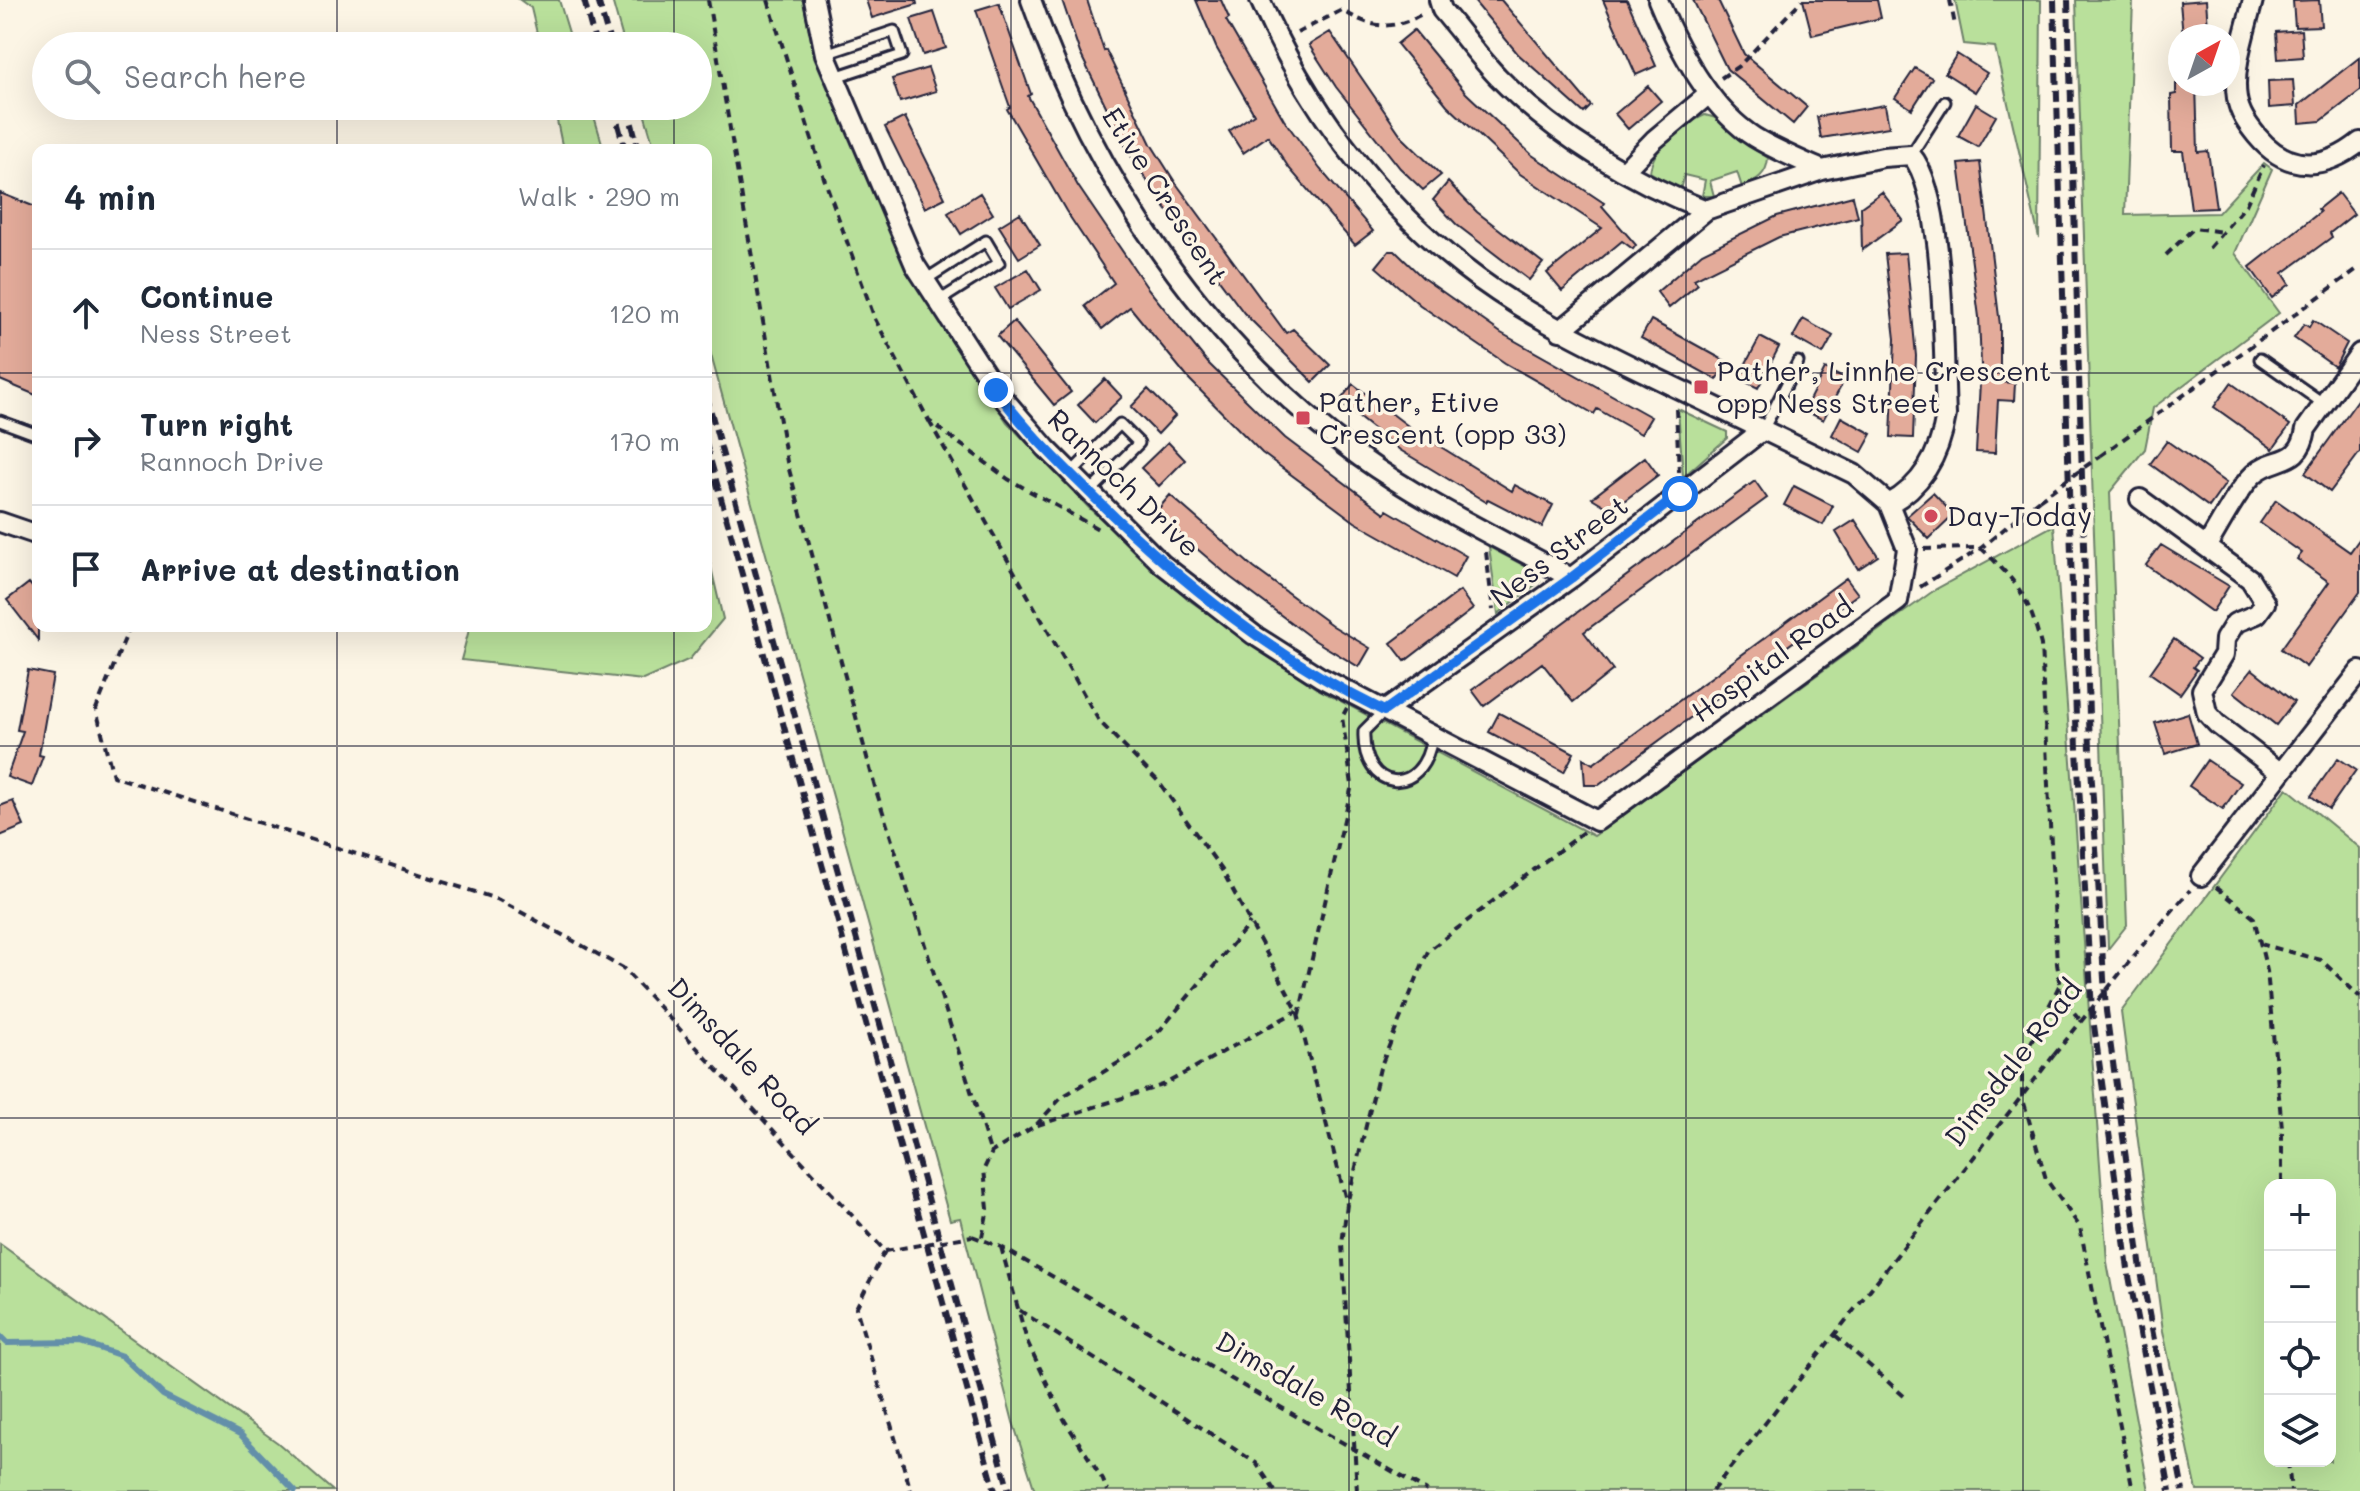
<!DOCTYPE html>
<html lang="en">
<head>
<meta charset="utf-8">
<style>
  :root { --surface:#fff; --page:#f6f6f7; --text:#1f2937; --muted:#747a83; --line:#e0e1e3 }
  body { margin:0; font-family:Mali,sans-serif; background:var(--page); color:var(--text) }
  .controls { position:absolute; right:24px; bottom:24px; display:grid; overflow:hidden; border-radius:16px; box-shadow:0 8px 32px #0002 }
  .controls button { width:72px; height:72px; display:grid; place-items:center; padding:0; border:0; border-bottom:2px solid var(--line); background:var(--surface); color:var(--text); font:40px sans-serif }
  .compass { position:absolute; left:2168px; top:24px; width:72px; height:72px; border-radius:50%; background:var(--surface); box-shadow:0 8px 32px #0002; rotate:40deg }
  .stop { position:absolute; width:24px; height:24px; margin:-18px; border:6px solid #1a73e8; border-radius:50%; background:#fff }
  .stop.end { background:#1a73e8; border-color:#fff; box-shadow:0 2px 8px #0008 }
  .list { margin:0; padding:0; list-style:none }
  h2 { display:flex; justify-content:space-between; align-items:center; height:104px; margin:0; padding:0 32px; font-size:34px }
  h2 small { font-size:26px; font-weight:400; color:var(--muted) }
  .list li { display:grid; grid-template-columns:52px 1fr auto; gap:24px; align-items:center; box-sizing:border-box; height:128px; padding:0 32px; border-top:2px solid var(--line) }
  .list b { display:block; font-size:30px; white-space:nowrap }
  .list p { margin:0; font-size:26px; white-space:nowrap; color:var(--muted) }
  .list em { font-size:26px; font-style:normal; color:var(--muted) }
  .icon { flex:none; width:44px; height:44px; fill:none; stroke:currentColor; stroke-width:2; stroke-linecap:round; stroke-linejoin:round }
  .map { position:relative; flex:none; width:2360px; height:1491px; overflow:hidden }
  .search { position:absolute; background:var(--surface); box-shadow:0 8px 32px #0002; left:32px; top:32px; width:680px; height:88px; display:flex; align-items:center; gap:20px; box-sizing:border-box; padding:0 28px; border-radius:44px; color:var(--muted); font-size:30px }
  .panel { position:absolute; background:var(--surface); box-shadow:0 8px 32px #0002; left:32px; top:144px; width:680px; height:488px; border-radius:16px }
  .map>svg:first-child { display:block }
  .green { fill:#b9e09b; stroke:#6e816b; stroke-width:2; fill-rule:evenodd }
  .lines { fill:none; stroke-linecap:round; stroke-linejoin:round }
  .stream { stroke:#648fa9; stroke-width:6 }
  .building { fill:#e3ab9a; stroke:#22223b; stroke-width:2 }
  .lane-casing { stroke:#22223b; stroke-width:15 }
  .street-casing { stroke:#22223b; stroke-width:24 }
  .path { stroke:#22223b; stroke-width:4; stroke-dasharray:8 6; stroke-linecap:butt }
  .lane { stroke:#fcf5e5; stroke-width:9 }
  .street { stroke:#fcf5e5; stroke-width:18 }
  .rail { stroke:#22223b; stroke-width:6; stroke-dasharray:12 6; stroke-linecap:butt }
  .path-bridge { stroke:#22223b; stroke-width:4; stroke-dasharray:8 6; stroke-linecap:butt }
  .route { stroke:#1a73e8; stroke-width:10 }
  .grid { fill:none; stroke:#22223b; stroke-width:2; stroke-opacity:0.55 }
  .poi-dot { fill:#d1495b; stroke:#fcf5e5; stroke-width:3 }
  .labels { text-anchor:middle; stroke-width:7; stroke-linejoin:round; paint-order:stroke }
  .street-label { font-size:28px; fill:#22223b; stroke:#fcf5e5 }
  .poi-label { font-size:28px; fill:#22223b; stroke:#fcf5e5; text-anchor:start }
</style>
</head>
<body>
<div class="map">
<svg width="2360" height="1491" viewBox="0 0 2360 1491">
  <rect width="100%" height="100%" fill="#fcf5e5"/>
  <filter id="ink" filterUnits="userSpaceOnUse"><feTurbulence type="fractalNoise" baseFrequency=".0125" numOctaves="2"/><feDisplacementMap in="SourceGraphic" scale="16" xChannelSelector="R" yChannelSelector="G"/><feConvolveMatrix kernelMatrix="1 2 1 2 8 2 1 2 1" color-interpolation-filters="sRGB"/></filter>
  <g filter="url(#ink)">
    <!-- green -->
    <path class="green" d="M 520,0 L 559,0 L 573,46 L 540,46 L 531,8 Z
      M 612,0 L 803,0 L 811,40 L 908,273 L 1007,422 L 1089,508 L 1189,600 L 1314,687 L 1594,836 L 1936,589 L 2054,525 L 2107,1262 L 2149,1491 L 1035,1491 L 1013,1422 L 960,1218 L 950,1220 L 706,337 L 706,150 L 655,150 L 642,106 L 698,106 L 698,46 L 625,46 Z
      M 1955,0 L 2041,0 L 2039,238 L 1995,47 L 1964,44 Z
      M 2076,0 L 2133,0 L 2125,215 L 2218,213 L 2264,163 L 2272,169 L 2235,253 L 2279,313 L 2153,408 L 2145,449 L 2110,492 L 2127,925 L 2108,949 Z
      M 554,106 L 591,106 L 604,150 L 563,150 Z
      M 1705,115 L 1716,118 L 1738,139 L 1768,158 C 1767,175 1757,180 1742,187 L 1737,172 L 1710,181 L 1714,196 L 1702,196 L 1705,180 L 1684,175 L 1680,190 L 1650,172 C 1653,145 1682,125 1705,115 Z
      M 1678,409 L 1727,432 L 1727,438 L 1683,477 Z
      M 706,546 L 723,619 L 690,659 L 643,680 L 461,660 L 470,626 L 706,626 Z
      M 1489,547 L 1538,573 L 1540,581 L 1498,614 Z
      M 2287,788 L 2360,848 L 2360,1491 L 2197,1491 L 2163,1331 L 2121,1012 ZM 2270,1185 L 2330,1185 L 2330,1461 L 2270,1461 Z
      M 0,1244 L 278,1443 L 333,1491 L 0,1491 Z"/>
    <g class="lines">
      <!-- stream -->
      <path class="stream" d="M 0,1336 L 7,1343 L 81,1342 L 122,1356 L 163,1395 L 240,1434 L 295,1491"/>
    </g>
    <!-- building -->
    <path class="building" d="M 866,0 L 916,0 L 917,4 L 872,18 Z
      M 1062,0 L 1087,0 L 1104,51 L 1106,50 L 1151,144 L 1175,182 L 1286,333 L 1293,329 L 1330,365 L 1313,382 L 1244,313 L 1160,201 L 1128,151 L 1080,53 Z
      M 1196,0 L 1221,0 L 1229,18 L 1226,20 L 1284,120 L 1320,169 L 1373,231 L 1355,245 L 1289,168 L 1268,136 L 1243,153 L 1229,131 L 1254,114 L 1216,47 Z
      M 1473,0 L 1501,0 L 1591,106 L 1584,113 L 1518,54 Z
      M 1603,0 L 1627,0 L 1656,66 L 1636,75 Z
      M 1693,0 L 1718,0 L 1744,54 L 1807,107 L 1793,124 L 1727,69 Z
      M 1803,0 L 1877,0 L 1881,18 L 1812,35 Z
      M 2206,0 L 2208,27 L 2197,27 L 2198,36 L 2183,36 L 2180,2 Z
      M 2319,0 L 2321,26 L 2295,27 L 2293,1 Z
      M 999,3 L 1031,94 L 1028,96 L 1078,186 L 1146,286 L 1208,363 L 1285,438 L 1385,513 L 1387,510 L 1466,556 L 1454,578 L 1355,522 L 1262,453 L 1188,378 L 1130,307 L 1102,329 L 1085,306 L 1114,283 L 1066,211 L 1007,109 L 1010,107 L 976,10 Z
      M 934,12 L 946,48 L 923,55 L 911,19 Z
      M 1414,30 L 1466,93 L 1532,155 L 1604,203 L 1602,206 L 1636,245 L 1633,249 L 1622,241 L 1562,291 L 1547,273 L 1602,228 L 1520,174 L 1447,105 L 1397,44 Z
      M 2301,30 L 2303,57 L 2278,59 L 2276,32 Z
      M 1330,32 L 1403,138 L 1441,175 L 1423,190 L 1400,168 L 1336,87 L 1309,45 Z
      M 1957,54 L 1987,73 L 1975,92 L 1945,73 Z
      M 2360,57 L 2360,91 L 2321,121 L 2300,123 L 2299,105 Z
      M 928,68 L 936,91 L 900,102 L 892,79 Z
      M 1915,68 L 1932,78 L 1912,109 L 1895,98 Z
      M 2293,80 L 2295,106 L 2269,108 L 2268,81 Z
      M 2176,84 L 2196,84 L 2198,152 L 2208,151 L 2216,208 L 2191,209 L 2183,151 L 2172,151 L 2171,95 L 2176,94 Z
      M 1648,86 L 1661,101 L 1628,129 L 1615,114 Z
      M 1976,104 L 1996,116 L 1978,147 L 1958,136 Z
      M 1885,105 L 1889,127 L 1821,138 L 1817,117 Z
      M 905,117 L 945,198 L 925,208 L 885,127 Z
      M 1980,162 L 2000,325 L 2000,382 L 2015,383 L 2014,401 L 1998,400 L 1995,453 L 1976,452 L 1981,365 L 1979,317 L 1959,164 Z
      M 1448,182 L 1477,212 L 1543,263 L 1529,280 L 1457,225 L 1433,200 Z
      M 1882,192 L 1903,220 L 1862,250 L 1861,207 Z
      M 0,193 L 38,208 L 38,396 L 0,380 Z
      M 980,193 L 993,214 L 961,234 L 948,213 Z
      M 2338,193 L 2354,214 L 2330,233 L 2332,237 L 2283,273 L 2290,284 L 2272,298 L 2250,267 L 2320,212 L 2318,209 Z
      M 1853,196 L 1858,217 L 1779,237 L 1694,279 L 1698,284 L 1669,308 L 1657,292 L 1702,253 L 1777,216 Z
      M 1020,213 L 1040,245 L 1019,258 L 999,226 Z
      M 1389,251 L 1395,251 L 1423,278 L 1501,333 L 1651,417 L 1641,434 L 1597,409 L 1594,414 L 1505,363 L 1420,305 L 1376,267 Z
      M 1906,253 L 1916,356 L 1913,438 L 1891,437 L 1895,339 L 1885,254 Z
      M 1028,269 L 1041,290 L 1008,309 L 995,288 Z
      M 1803,319 L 1833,336 L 1823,354 L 1793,337 Z
      M 1651,320 L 1727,362 L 1717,380 L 1641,338 Z
      M 2313,320 L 2347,343 L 2335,367 L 2294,338 L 2304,324 L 2309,327 Z
      M 1014,321 L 1071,392 L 1054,405 L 997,336 Z
      M 1760,337 L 1779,347 L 1758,388 L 1738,378 Z
      M 1825,369 L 1845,379 L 1823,420 L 1804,410 Z
      M 1105,379 L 1122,397 L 1095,423 L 1078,405 Z
      M 2231,383 L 2290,425 L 2273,449 L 2214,407 Z
      M 1353,384 L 1412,429 L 1512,491 L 1515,485 L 1553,505 L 1542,527 L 1488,499 L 1486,502 L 1400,450 L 1339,402 Z
      M 1148,389 L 1175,416 L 1158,434 L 1131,407 Z
      M 2360,397 L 2360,452 L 2330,492 L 2305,473 Z
      M 1841,417 L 1872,434 L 1862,452 L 1832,435 Z
      M 2167,441 L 2226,483 L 2209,507 L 2150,464 Z
      M 1168,442 L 1185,460 L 1159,486 L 1141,468 Z
      M 1645,457 L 1658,475 L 1612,510 L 1592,498 Z
      M 1755,481 L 1767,498 L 1584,632 L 1613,670 L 1573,702 L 1542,663 L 1484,706 L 1472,690 Z
      M 1794,486 L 1833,506 L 1823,525 L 1784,505 Z
      M 1933,493 L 1954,515 L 1929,539 L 1907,516 Z
      M 1170,495 L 1254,568 L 1333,626 L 1370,648 L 1359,667 L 1314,640 L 1230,577 L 1155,513 Z
      M 2276,500 L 2350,552 L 2360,538 L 2360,592 L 2306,667 L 2281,649 L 2329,582 L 2297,559 L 2302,553 L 2260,523 Z
      M 1855,520 L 1878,556 L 1858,569 L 1836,532 Z
      M 2161,545 L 2229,586 L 2212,612 L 2146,565 Z
      M 1846,578 L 1858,594 L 1599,785 L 1585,785 L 1583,758 L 1593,764 Z
      M 29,583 L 38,594 L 38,640 L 7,600 Z
      M 1460,591 L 1473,609 L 1405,661 L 1391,643 Z
      M 2174,639 L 2200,658 L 2193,667 L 2197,670 L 2180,694 L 2150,673 Z
      M 2252,669 L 2294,702 L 2276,725 L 2234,692 Z
      M 28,670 L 53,675 L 39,755 L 43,756 L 32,786 L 7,777 L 23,731 L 17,730 Z
      M 1499,713 L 1574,753 L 1564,772 L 1489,732 Z
      M 2188,713 L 2197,744 L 2165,754 L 2155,723 Z
      M 2338,758 L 2356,770 L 2329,809 L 2311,796 Z
      M 2207,760 L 2241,783 L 2223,809 L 2189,786 Z
      M 13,801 L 24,826 L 0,836 L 0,806 Z"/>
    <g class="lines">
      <!-- lane casing -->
      <g class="lane-casing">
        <path id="lane" d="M 825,54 L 894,31 L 902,55 L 835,77
          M 1911,155 L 1945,102
          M 925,280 L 986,241 L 999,263 L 939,301
          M 2260,359 L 2324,404
          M 0,421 L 38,435
          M 1763,430 L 1798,362
          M 1071,473 L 1120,424 L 1139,443 L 1090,492
          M 1384,711 L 1364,731 C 1361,792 1423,800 1432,737"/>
      </g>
      <!-- street casing -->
      <g class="street-casing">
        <path id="street" d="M 814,0 L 825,54 L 915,265 L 996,390 L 1046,448 L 1162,564 L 1254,635 L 1320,677 L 1597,821 L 1898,601 L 1907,549 L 1889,504 L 1854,474 C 1787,441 1719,409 1652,376 C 1587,344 1521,313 1463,267 C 1374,197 1305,103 1260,0
          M 1031,0 C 1093,177 1207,346 1360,457 C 1426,504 1501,539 1571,578
          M 1439,0 L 1442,10 C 1461,32 1478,56 1498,77 C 1555,135 1630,181 1706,210
          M 1658,0 C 1678,48 1709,108 1754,137 C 1775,150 1800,160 1822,170
          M 2253,0 C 2246,30 2232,67 2237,98 C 2239,113 2248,125 2257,136 C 2288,173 2325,170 2360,142
          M 1624,171 L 1654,140 L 1709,94
          M 1560,331 L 1706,210 L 1822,170 L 1883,157 L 1911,155 C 1946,194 1943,358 1946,415 C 1940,453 1924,485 1889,504
          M 2140,499 L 2250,579 L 2265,603 L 2257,614 L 2235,623 L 2225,639 L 2224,654 L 2202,690 L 2207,713 L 2217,724 L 2281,773
          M 0,522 L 38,535
          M 2206,547 C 2219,527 2237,490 2254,474 C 2274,455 2300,468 2306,429 L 2360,353
          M 1384,711 L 1571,578 L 1763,430
          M 2201,876 L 2360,671"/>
      </g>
      <!-- path -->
      <path class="path" d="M 708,0 L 787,462 L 875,787 L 991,1154
        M 768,0 L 824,178 L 875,319 L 929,421 L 1008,479 L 1100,530
        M 1950,0 L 1955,25
        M 1297,33 L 1342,10 C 1372,29 1392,31 1424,13
        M 1721,78 L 1740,65 L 1802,0
        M 2209,248 L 2246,205 L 2264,165
        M 2166,255 L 2194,228 L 2223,232
        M 1676,409 L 1679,472
        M 929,421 L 1099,721 L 1158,781 L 1222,870 L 1297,1010 L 1347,1204
        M 2100,456 L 2360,267
        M 1924,549 L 1981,548 C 2018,583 2028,595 2041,645 L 2057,964 L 2063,999 L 2081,1021
        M 1486,552 L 1493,610
        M 1920,587 L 1981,548 L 2039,500
        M 130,626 L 96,709 L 113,776 L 497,899 L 623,968 L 885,1251 L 856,1308 L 911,1491
        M 2216,887 L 2254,918 L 2267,971 L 2282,1128 L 2282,1185
        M 2260,944 L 2321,960 L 2360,997
        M 2142,946 L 2190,890
        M 2059,986 L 2022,1061 L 2022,1096 L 2046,1179 L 2080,1227 L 2133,1491
        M 1299,1015 L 1352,785 L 1342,717 L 1347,708
        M 1036,1125 L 1062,1097 L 1133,1054 L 1161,1029 L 1250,923
        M 972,1236 L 1001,1247 L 1427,1491
        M 982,1237 L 988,1209 L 984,1169 L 992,1152 L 1035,1126 L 1163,1085 L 1297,1011
        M 1001,1247 L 1027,1341 L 1065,1421 L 1103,1480 L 1107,1491
        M 1019,1310 L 1256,1463 L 1275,1491
        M 1835,1335 L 1904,1396
        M 2288,1461 L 2291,1491
        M 1357,1491 L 1342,1244 L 1347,1204 L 1380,1068 L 1428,951 L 1583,832
        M 1712,1491 L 2054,1055"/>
      <!-- lane -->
      <use href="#lane" class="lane"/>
      <!-- street -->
      <use href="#street" class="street"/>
      <!-- rail -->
      <path class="rail" d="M 584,0 L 596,46
        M 598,0 L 611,46
        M 2054,0 L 2077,750 L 2092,1011 L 2129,1276 L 2170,1491
        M 2068,0 L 2090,750 L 2106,1011 L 2142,1277 L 2183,1491
        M 613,106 L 625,150
        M 627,106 L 639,150
        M 706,394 L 1009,1491
        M 706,444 L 995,1491"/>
      <!-- path-bridge -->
      <path class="path-bridge" d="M 2039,500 L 2100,456
        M 2054,1055 L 2142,946
        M 885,1251 L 972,1236"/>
    </g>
  </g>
  <g class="lines" filter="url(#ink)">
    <!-- route -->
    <path class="route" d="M 996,390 C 1025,430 1060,463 1095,498 C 1182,584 1274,657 1384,711 L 1571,578 L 1680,494"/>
  </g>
  <!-- grid -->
  <path class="grid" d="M 337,0 L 337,46M 674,0 L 674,46M 1011,0 L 1011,1491M 1349,0 L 1349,1491M 1686,0 L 1686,1491M 2023,0 L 2023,1491M 337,106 L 337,150M 674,106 L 674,150M 0,373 L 38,373M 706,373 L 2360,373M 337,626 L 337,1491M 674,626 L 674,1491M 0,746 L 2360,746M 0,1118 L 2360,1118"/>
  <!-- markers -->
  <g class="poi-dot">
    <rect x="1693" y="379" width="16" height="16" rx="4"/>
    <rect x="1295" y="410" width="16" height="16" rx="4"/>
    <circle cx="1931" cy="516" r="8"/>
  </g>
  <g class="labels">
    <!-- street labels -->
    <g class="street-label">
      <text transform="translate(1165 196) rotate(57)" y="10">Etive Crescent</text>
      <text transform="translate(1124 483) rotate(44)" y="10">Rannoch Drive</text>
      <text transform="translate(1559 551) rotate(-37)" y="10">Ness Street</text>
      <text transform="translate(1772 659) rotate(-36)" y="10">Hospital Road</text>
      <text transform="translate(742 1056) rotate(47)" y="10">Dimsdale Road</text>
      <text transform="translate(2013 1063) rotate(-52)" y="10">Dimsdale Road</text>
      <text transform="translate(1306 1389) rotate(30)" y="10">Dimsdale Road</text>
    </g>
    <!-- poi labels -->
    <g class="poi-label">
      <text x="1717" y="381">Pather, Linnhe Crescent<tspan x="1717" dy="32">opp Ness Street</tspan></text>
      <text x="1319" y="412">Pather, Etive<tspan x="1319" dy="32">Crescent (opp 33)</tspan></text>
      <text x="1947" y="526">Day-Today</text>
    </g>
  </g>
</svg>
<div class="controls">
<button>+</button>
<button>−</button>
<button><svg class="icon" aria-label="locate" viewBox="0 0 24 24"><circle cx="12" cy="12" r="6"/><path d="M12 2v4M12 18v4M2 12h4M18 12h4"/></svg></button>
<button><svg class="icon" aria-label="layers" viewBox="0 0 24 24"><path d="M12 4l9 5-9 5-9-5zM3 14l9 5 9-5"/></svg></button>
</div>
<svg class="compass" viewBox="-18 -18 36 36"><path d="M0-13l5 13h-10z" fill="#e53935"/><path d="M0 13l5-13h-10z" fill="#747a83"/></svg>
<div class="stop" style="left:1680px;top:494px"></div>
<div class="stop end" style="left:996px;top:390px"></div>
<div class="search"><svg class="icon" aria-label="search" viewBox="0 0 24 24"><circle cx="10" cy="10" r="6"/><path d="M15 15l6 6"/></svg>Search here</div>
<section class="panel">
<h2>4 min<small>Walk · 290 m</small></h2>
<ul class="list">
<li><svg class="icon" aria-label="ahead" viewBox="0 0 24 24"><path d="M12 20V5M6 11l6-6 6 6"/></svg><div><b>Continue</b><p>Ness Street</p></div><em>120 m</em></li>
<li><svg class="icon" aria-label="right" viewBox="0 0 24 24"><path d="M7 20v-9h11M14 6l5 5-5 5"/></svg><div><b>Turn right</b><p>Rannoch Drive</p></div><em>170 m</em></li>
<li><svg class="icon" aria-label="arrive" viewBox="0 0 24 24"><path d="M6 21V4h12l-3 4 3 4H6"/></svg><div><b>Arrive at destination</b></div></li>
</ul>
</section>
</div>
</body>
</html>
